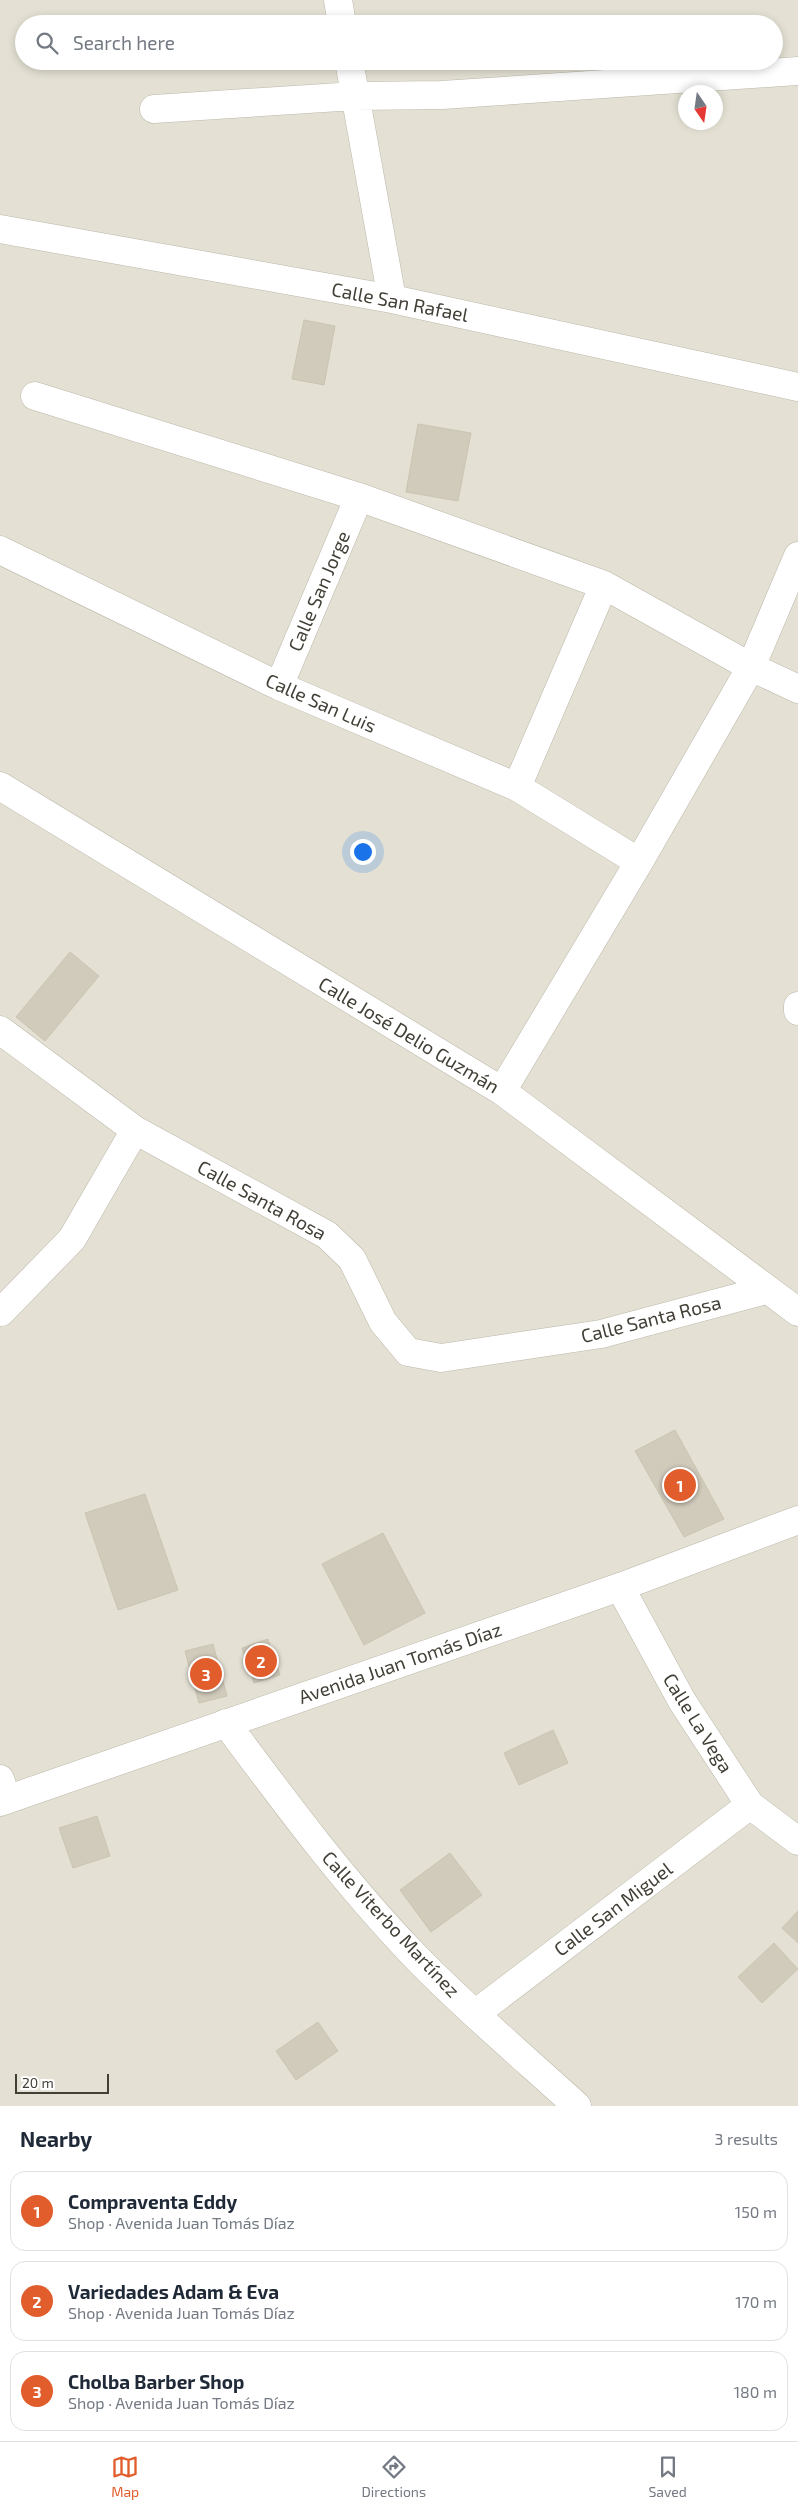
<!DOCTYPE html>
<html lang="en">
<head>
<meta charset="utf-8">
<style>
  :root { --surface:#fff; --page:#f6f6f7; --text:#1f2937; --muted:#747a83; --line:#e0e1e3; --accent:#e15d2c }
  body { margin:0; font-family:"Exo 2",sans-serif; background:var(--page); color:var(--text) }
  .compass { position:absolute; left:678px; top:85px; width:45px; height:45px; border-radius:50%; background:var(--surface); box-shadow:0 2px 8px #0003; rotate:167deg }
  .scale { position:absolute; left:15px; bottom:12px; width:94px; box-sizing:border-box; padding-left:5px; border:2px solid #423f36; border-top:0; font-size:14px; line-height:18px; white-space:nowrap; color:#423f36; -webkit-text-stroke:4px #fff; paint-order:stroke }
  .you { position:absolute; left:362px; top:851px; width:18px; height:18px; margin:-12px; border:4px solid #fff; border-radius:50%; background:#1a73e8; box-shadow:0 0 0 8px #1a73e833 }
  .badge { display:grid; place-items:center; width:32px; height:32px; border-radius:50%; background:var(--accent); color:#fff; font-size:16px; font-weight:700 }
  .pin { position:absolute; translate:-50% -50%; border:2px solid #fff; box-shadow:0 1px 5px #0006 }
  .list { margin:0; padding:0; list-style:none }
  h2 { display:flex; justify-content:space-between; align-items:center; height:65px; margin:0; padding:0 20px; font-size:21px }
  h2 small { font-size:16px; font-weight:400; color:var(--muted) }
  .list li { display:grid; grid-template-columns:32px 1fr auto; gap:15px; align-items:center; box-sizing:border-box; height:80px; margin:0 10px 10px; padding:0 10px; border:1px solid var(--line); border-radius:15px }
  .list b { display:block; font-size:19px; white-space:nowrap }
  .list p { margin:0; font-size:16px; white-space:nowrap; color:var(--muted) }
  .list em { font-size:16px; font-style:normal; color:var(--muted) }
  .icon { flex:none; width:28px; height:28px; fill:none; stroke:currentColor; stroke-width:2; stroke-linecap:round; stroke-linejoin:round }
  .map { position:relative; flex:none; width:798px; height:2106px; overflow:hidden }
  .search { position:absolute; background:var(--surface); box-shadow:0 2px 8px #0003; left:15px; right:15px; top:15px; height:55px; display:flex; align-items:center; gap:12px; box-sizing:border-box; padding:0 18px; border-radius:28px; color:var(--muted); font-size:19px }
  .sheet { height:335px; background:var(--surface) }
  nav { display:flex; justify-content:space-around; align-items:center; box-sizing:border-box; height:70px; border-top:1px solid var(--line); background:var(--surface); font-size:14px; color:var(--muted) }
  nav a { display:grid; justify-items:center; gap:2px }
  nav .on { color:var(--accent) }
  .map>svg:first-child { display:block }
  .residential { fill:#e4e1d4; fill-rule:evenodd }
  .building { fill:#d1cbbc; stroke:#cbc4b0 }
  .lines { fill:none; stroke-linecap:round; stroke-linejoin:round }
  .minor-casing { stroke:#bbb7a9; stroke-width:29 }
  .tertiary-casing { stroke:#bbb7a9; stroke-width:29 }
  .minor { stroke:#fff; stroke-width:28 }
  .tertiary { stroke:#fff; stroke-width:28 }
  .labels { text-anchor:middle; stroke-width:4; stroke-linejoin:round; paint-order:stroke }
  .street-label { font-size:19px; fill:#423f36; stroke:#fff }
</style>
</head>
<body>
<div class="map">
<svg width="798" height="2106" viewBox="0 0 798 2106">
  <rect width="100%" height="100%" fill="#f0eee5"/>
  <!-- residential -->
  <path class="residential" d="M 0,0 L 798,0 L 798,2106 L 0,2106 ZM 24,24 L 774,24 L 774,61 L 24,61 ZM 686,92 L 716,92 L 716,122 L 686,122 Z"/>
  <!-- building -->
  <path class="building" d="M 304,320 L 335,326 L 324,385 L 292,379 Z
    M 418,424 L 471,433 L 458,501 L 406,492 Z
    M 70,952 L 99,976 L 45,1041 L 16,1017 Z
    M 675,1430 L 724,1519 L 684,1537 L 635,1451 Z
    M 145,1494 L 178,1590 L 118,1610 L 85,1513 Z
    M 383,1533 L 425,1613 L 364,1645 L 322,1564 Z
    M 268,1639 L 280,1675 L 254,1683 L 242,1648 Z
    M 213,1644 L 227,1696 L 199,1703 L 185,1651 Z
    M 553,1730 L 568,1763 L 519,1785 L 504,1753 Z
    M 97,1816 L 110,1856 L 73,1868 L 59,1828 Z
    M 450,1853 L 482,1895 L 431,1932 L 400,1890 Z
    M 798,1911 L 798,1943 L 782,1928 Z
    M 774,1943 L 798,1969 L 762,2003 L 738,1977 Z
    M 318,2022 L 338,2051 L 296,2080 L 276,2051 Z"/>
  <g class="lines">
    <!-- minor casing -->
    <g class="minor-casing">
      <path id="minor" d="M 338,0 L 342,24
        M 349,61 L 392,299
        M 154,109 L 355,96 L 442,95 L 798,71
        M 0,229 L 392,299 L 798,387
        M 35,396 L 359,497 L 604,585 L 751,667 L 798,689
        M 0,550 L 279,686 L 517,787 L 639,862
        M 279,686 L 359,497
        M 0,786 L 502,1091 L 798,1312
        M 517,787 L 604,585
        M 798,1006 L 798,1011
        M 0,1030 L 135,1130 L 327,1235 L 352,1259 L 383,1322 L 408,1352 L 441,1358 L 601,1334 L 766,1290
        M 502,1091 L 639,862 L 751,667 L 798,556
        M 1,1312 L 72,1239 L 135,1130
        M 620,1587 L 682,1701 L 750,1805 L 798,1841
        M 226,1723 C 284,1801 343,1881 411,1952 C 463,2006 521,2055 577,2106
        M 0,1779 L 7,1799
        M 475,2014 L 750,1805"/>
    </g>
    <!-- tertiary casing -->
    <g class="tertiary-casing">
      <path id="tertiary" d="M 0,1802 L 620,1587 L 798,1520"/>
    </g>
    <!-- minor -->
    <use href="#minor" class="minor"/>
    <!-- tertiary -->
    <use href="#tertiary" class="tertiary"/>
  </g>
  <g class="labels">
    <!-- street labels -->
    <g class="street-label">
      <text transform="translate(400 302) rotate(11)" y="7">Calle San Rafael</text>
      <text transform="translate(319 591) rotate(-67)" y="7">Calle San Jorge</text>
      <text transform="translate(321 703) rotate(24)" y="7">Calle San Luis</text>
      <text transform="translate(409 1035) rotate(31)" y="7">Calle José Delio Guzmán</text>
      <text transform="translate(262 1200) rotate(29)" y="7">Calle Santa Rosa</text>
      <text transform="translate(651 1319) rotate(-14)" y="7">Calle Santa Rosa</text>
      <text transform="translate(400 1663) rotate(-19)" y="7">Avenida Juan Tomás Díaz</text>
      <text transform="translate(698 1723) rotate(58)" y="7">Calle La Vega</text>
      <text transform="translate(613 1909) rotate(-37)" y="7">Calle San Miguel</text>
      <text transform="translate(391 1924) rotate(47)" y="7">Calle Viterbo Martínez</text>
    </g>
  </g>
</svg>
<svg class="compass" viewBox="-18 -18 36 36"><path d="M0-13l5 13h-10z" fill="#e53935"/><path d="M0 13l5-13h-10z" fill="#747a83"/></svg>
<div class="scale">20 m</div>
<div class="you"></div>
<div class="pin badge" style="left:680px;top:1485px">1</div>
<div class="pin badge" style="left:261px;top:1661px">2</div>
<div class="pin badge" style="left:206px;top:1674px">3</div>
<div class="search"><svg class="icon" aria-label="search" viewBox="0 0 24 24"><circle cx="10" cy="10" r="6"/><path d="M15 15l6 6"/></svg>Search here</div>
</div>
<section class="sheet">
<h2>Nearby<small>3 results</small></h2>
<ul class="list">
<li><span class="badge">1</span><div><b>Compraventa Eddy</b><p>Shop · Avenida Juan Tomás Díaz</p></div><em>150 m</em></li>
<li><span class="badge">2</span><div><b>Variedades Adam &amp; Eva</b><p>Shop · Avenida Juan Tomás Díaz</p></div><em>170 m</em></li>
<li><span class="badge">3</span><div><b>Cholba Barber Shop</b><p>Shop · Avenida Juan Tomás Díaz</p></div><em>180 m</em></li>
</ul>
</section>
<nav>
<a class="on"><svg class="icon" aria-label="map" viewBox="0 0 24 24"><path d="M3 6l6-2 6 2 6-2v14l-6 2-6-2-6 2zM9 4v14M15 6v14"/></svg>Map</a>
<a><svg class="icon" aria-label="directions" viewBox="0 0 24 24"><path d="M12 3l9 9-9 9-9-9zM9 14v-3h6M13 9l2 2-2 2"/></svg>Directions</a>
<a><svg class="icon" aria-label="saved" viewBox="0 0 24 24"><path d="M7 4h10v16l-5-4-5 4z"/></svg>Saved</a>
</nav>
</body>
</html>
